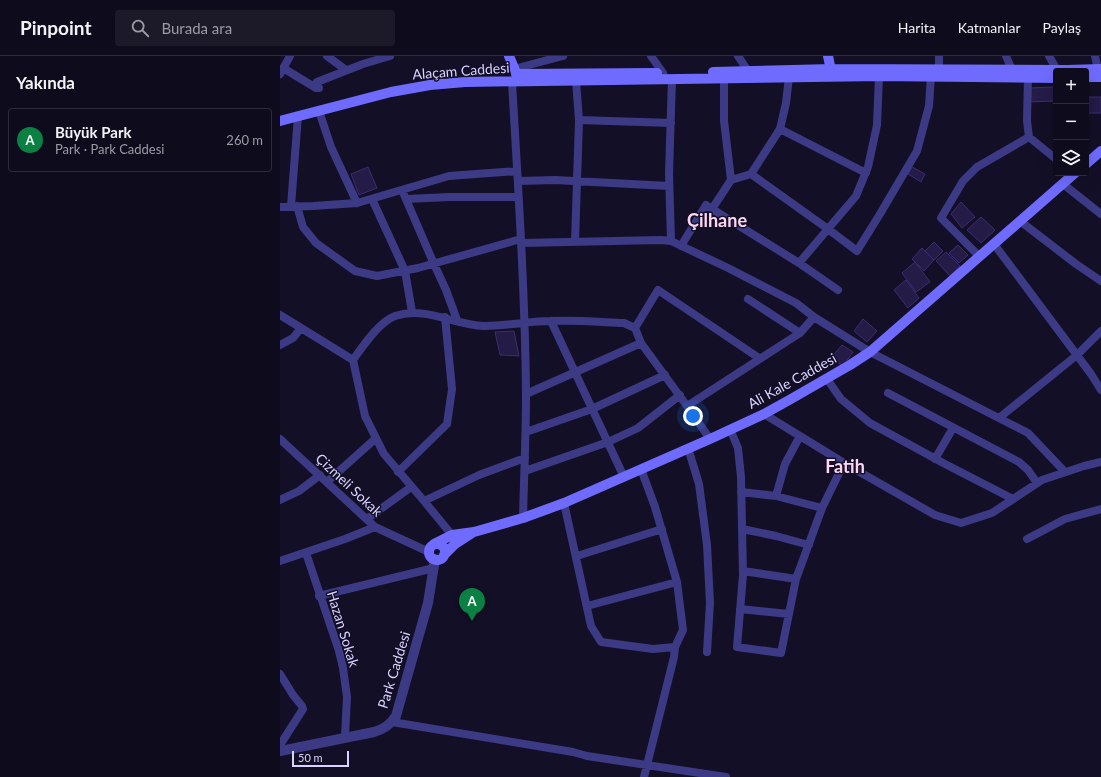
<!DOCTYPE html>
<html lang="tr">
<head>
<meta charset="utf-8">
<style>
  :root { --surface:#0e0b1c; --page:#1c1929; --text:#f1f3f6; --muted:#9b9ba3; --line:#2e2b3b; --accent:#0b8043 }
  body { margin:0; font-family:Lato,sans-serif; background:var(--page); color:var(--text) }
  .controls { position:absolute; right:12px; top:12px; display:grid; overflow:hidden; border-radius:4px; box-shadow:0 4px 16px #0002 }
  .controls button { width:36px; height:36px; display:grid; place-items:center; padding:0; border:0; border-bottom:1px solid var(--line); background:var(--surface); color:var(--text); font:20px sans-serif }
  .scale { position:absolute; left:12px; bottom:10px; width:57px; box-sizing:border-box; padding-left:4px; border:2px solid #d9d4ff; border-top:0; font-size:11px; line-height:14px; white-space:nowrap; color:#d9d4ff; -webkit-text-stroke:3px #130f26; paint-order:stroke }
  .you { position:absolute; left:413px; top:360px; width:14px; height:14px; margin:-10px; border:3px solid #fff; border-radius:50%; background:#1a73e8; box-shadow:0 0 0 6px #1a73e833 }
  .badge { display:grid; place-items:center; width:26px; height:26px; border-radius:50%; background:var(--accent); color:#fff; font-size:13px; font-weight:700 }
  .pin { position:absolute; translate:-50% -33px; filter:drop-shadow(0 1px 2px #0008) }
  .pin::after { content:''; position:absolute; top:21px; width:14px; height:12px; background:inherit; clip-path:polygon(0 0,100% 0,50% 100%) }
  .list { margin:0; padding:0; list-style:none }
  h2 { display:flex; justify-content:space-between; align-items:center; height:52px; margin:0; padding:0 16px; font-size:17px }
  h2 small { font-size:13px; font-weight:400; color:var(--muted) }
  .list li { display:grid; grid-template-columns:26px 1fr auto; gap:12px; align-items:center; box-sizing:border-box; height:64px; margin:0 8px 8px; padding:0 8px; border:1px solid var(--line); border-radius:4px }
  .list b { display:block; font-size:15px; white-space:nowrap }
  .list p { margin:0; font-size:13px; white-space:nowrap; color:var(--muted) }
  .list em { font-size:13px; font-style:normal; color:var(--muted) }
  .icon { flex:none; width:22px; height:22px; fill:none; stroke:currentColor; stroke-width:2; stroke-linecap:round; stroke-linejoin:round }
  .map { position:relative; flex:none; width:821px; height:721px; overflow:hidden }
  header { display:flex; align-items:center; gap:24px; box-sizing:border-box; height:56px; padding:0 20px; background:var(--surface); border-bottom:1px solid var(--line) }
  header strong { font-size:19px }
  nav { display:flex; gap:22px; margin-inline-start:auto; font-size:14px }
  .search { width:280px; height:36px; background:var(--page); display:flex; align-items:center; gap:10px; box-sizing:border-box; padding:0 14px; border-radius:4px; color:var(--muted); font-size:15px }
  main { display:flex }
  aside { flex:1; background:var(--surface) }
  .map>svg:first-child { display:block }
  .building { fill:#241b47; stroke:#3b2d73 }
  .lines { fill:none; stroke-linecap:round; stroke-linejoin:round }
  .minor { stroke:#3d3a85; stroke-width:8 }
  .tertiary { stroke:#3d3a85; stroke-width:10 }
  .secondary { stroke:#6f6bff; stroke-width:10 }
  .labels { text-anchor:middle; stroke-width:3; stroke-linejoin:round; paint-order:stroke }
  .street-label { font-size:14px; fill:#d9d4ff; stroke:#130f26 }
  .district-label { font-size:18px; font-weight:bold; fill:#ffd6f0; stroke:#130f26 }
</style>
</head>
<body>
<header>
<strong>Pinpoint</strong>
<div class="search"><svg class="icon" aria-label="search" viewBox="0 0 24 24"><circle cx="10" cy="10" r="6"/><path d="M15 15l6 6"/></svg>Burada ara</div>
<nav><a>Harita</a><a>Katmanlar</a><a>Paylaş</a></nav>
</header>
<main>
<aside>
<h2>Yakında<small></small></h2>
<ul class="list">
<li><span class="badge">A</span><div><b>Büyük Park</b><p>Park · Park Caddesi</p></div><em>260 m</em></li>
</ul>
</aside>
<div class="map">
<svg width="821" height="721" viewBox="0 0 821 721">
  <rect width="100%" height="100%" fill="#130f26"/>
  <!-- building -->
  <path class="building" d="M 775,31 L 774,45 L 749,46 L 749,32 Z
    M 806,41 L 821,41 L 821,57 L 806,57 Z
    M 88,111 L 97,132 L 79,139 L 71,118 Z
    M 632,111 L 645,118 L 641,126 L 628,118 Z
    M 681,146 L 695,161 L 682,172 L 671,158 Z
    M 701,161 L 715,174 L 701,187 L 687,174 Z
    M 654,186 L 663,195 L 654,204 L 645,195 Z
    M 678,189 L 688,199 L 679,207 L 669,197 Z
    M 642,192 L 654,204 L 644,215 L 632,203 Z
    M 666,196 L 680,210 L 670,220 L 656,205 Z
    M 635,206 L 650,226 L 636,236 L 622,217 Z
    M 626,224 L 639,242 L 628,252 L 614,234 Z
    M 583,263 L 597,275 L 587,286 L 574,275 Z
    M 234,275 L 239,300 L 220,299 L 215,276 Z
    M 562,289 L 573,296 L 563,310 L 551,302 Z"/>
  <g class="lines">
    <!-- minor -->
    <path class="minor" d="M 47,0 L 66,14
      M 371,0 L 383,17
      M 458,0 L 468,15
      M 726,0 L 732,14
      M 769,0 L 777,14
      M 815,0 L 818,14
      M 3,12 L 36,32 L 39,32
      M 234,13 L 283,0
      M 659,13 L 659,0
      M 0,18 L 10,0
      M 748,21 L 747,65 L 749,81 L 776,103
      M 444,22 L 444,65 L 451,124
      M 37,26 L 83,8 L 110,0
      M 232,26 C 238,130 245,234 246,338 C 246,379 244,420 243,462
      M 39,55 L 51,91 L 77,147
      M 299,64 L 391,67
      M 500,73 L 586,117
      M 471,118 L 548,173 L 577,195 L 600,158 L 637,95 L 649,50 L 651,20
      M 238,125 L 275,124 L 389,130
      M 783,128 L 821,158
      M 122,134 L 154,208 L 166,234 L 177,264
      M 92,143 L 125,215 L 132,256
      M 126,143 L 170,141 L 238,141
      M 11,150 L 18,60
      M 17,150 L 23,171 L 36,187 L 75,215 L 97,220 L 138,212 L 241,183
      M 0,151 L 33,150 L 77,147 L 169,120 L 237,115
      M 432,153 L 519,207 L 558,234
      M 740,165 L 796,208 L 821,225
      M 391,185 L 389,117 L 392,23
      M 295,186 L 299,64 L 296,25
      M 241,187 L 381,184 L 391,185 L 448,212 L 516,247 L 534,261 L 590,296 L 748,377 L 785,416
      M 714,188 L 811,318 L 821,334
      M 401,190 L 426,149 L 432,153 L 451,124 L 471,118 L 500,73 L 506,47 L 509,21
      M 699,200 L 661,162 L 683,125 L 697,111 L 749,81
      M 519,207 L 576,140 L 588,111 L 597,69 L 599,20
      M 468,243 L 520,277
      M 0,259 L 73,304
      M 271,265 L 344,421
      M 355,272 L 378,234 L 479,302
      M 0,289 L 13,282 L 21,272
      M 73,304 C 83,290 99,266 115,260 C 146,250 174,269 204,270 C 227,270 249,265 271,265 C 296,264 320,266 344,267 L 355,272 L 361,287 L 407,350 L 430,383
      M 73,304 L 85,360 L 104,398 L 144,445 L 172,479
      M 547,323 L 561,343 L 590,367 L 665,408 L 733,443
      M 608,337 L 739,406 L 748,414 L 757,427
      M 246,338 L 361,287
      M 407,350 L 520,277 L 534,261
      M 484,358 L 564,407 L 655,459 L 681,467 L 712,457 L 762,424 L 804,410 L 821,406
      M 719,362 L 797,299 L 821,275
      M 450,373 L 458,392 L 461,421 L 463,519 L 457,591 L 501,597 L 516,523 L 542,452 L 564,407
      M 246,376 L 312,353 L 385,319
      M 0,383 L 95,471 L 149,496
      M 408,392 L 419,428 L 427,489 L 430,547 L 427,596
      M 655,403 L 673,372
      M 245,415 L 328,386 L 358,372 L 400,339
      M 118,416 L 167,368 L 172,333 L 165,261
      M 47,426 L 95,383
      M 461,436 L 496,440 L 542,452
      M 496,440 L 505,408 L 520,380
      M 0,444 L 19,435 L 40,419
      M 144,445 L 199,419 L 245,402
      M 284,447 L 311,570 L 321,586 L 373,593 L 395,591 L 403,574 L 397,526 L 375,451 L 361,413
      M 87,463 L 131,431
      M 462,473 L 496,480 L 529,489
      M 747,483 L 785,463 L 821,453
      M 26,497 L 59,595 L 63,612 L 67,641 L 65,681
      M 297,500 L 382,473
      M 0,505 L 65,483 L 95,471
      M 463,515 L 516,523
      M 39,540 L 154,512
      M 307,550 L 397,526
      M 460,553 L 509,558
      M 0,618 L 13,639 L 22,650 L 23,653 L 0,689
      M 112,666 L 293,696 L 307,700 L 446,721
      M 364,721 L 394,601 L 395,591"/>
    <!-- tertiary -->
    <path class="tertiary" d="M 0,695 L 94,676 C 104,673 110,669 116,660 L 148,547 L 155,503"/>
    <!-- secondary -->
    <path class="secondary" d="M 229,0 L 239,24
      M 548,0 L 552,19
      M 433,16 L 552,13 L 787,14 L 821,13
      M 236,18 L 377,17
      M 806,21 L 821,21
      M 0,65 L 111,36 L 150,29 L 185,26 L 599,20 L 776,22
      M 806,108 L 821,95
      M 154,488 L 172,479 L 194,476 L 243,462 L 284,447 L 430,383 L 484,358 L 511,343 L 570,309 L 590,296 L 795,117
      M149 496a8 8 0 1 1 16 0a8 8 0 1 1-16 0Z
      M 164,499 L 175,488 L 192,477"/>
  </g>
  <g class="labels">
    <!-- street labels -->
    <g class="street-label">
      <text transform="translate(181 15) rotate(-4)" y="5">Alaçam Caddesi</text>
      <text transform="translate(512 325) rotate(-29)" y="5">Ali Kale Caddesi</text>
      <text transform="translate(69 429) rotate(43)" y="5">Çizmeli Sokak</text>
      <text transform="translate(63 573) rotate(73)" y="5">Hazan Sokak</text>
      <text transform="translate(114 614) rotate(-73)" y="5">Park Caddesi</text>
    </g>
    <!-- district labels -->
    <g class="district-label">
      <text x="437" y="171">Çilhane</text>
      <text x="565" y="417">Fatih</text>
    </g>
  </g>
</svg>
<div class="controls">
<button>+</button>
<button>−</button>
<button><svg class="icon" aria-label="layers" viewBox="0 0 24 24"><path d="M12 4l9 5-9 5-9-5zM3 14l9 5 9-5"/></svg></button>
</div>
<div class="scale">50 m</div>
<div class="you"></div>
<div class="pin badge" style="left:192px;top:565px">A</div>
</div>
</main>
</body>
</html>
